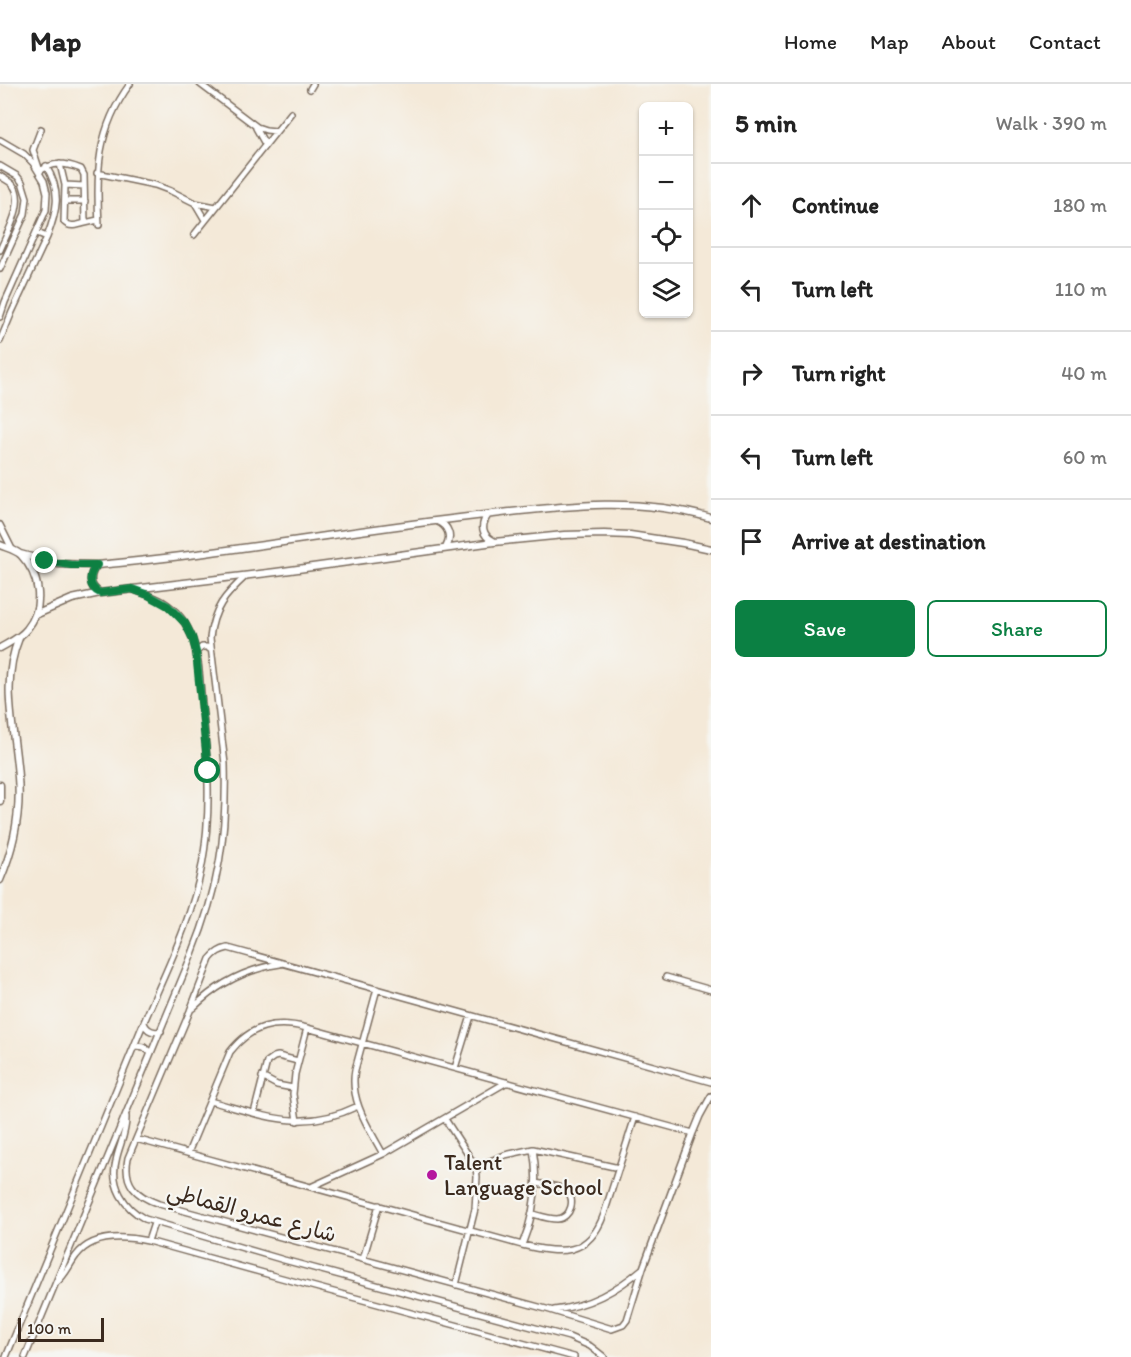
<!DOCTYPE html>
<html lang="en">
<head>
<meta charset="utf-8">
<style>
  :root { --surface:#fff; --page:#f6f6f6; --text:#222; --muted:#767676; --line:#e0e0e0; --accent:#0b8043 }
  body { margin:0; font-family:Itim,"Playpen Sans Arabic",sans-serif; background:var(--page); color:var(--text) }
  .controls { position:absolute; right:18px; top:18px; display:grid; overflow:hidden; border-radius:9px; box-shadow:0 2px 4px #0004 }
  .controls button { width:54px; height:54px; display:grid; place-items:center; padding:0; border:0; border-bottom:2px solid var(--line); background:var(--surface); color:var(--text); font:30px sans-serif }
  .scale { position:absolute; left:18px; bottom:15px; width:86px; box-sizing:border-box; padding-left:6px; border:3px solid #3b2a1e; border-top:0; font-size:16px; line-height:21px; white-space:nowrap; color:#3b2a1e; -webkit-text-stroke:4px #f6f6f2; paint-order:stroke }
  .stop { position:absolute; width:18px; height:18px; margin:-14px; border:4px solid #0b8043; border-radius:50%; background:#fff }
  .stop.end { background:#0b8043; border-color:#fff; box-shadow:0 2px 6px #0008 }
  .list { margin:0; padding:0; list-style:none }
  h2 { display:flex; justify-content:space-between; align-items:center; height:78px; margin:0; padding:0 24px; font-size:26px }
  h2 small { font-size:20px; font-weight:400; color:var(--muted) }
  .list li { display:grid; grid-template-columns:39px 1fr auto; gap:18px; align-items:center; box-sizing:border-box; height:84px; padding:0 24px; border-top:2px solid var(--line) }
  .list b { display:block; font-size:22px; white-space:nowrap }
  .list em { font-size:20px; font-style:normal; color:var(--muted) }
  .actions { display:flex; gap:12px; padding:18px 24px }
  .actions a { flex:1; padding:14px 0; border:2px solid var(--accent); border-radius:9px; text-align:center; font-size:21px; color:var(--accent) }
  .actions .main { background:var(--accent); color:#fff }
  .icon { flex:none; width:33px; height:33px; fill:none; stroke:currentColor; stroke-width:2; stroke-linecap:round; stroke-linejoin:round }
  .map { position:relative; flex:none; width:711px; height:1273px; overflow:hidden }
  header { display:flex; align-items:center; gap:36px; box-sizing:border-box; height:84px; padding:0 30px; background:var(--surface); border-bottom:2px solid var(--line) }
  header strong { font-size:28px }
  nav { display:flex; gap:33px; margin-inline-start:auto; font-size:21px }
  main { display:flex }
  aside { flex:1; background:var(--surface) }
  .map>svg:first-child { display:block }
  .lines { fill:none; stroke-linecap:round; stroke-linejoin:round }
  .minor-casing { stroke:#7c6d5f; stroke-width:8 }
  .tertiary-casing { stroke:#7c6d5f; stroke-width:9 }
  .minor { stroke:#fff; stroke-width:5 }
  .tertiary { stroke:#fff; stroke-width:6 }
  .route { stroke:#0b8043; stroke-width:8 }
  .poi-dot { fill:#b5179e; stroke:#f6f6f2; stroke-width:2 }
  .labels { text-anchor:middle; stroke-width:4.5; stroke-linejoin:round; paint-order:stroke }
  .poi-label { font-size:22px; fill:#3b2a1e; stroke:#f6f6f2; text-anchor:start }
  .street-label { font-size:22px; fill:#3b2a1e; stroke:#f6f6f2 }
</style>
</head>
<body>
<header>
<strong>Map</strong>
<nav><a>Home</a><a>Map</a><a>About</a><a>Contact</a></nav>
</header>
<main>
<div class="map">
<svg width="711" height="1273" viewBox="0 0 711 1273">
  <rect width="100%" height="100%" fill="#f6f6f2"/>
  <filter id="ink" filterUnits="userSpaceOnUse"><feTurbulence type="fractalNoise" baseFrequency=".0167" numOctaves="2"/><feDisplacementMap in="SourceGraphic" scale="12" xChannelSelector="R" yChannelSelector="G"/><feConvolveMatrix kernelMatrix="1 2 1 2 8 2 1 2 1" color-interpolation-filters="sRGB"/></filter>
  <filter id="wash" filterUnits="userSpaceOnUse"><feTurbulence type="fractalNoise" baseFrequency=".008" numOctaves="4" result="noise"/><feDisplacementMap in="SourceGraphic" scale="24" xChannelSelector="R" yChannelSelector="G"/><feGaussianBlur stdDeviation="1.35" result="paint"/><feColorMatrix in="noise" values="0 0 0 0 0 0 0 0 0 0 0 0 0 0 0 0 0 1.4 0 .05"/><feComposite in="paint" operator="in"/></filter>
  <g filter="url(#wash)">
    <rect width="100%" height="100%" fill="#f4e9d8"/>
  </g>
  <g filter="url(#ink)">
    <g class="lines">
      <!-- minor casing -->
      <g class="minor-casing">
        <path id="minor" d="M 200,0 L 257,43 L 266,46 L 276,47
          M 310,5 L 313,0
          M 256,44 L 265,60
          M 0,56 L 24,70 L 33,79 L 44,97 L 47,109 L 46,126 L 5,218 L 0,233
          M 60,80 L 65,101 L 64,138 C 70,144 77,141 85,139
          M 0,82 L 17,92 L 22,98 L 27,114 L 25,130 L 0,185
          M 46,82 C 62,108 57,127 47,153
          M 39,84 L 33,66 L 41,45
          M 39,88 C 53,77 65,79 81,85 L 84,91 L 85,139 L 98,136
          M 97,89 L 155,101 L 171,107 L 195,119 L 216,123
          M 0,92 C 4,95 9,97 12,100 C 27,116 7,149 0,166
          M 65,101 L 84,102
          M 66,117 L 85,117
          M 195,119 L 205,136
          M 99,141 C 96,87 97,45 130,0
          M 194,151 L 291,29
          M 0,257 L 12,228 L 47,153 L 37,149
          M 0,441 L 12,465
          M 196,568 L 202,563 L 207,563 L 211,566
          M 666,893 L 711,906
          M 377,905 L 355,986 C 349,1016 369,1044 383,1070
          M 193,924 C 217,900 247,885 280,880
          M 144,939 C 147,947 153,949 161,947
          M 135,962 L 144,963 L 151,969
          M 455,984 L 471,932
          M 262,993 L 277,1001 L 293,1004
          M 711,998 L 228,864 C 220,866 216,868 210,875 L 190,927 L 128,1074 C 123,1100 136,1112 159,1120 L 550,1226 L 612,1245 L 623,1241 L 627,1236 L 643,1184 L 693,1049 L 700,1032 L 711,1012
          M 210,1017 C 266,1032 302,1049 358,1022
          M 254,1029 L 267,978 L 274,973 L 278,972 L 298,977
          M 126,1032 C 127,1049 119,1061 116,1077 C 110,1101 124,1124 145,1135 L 284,1176 L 569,1253 L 590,1262 L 604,1273
          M 445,1035 L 476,1083 L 477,1093 L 475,1125 L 456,1201
          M 297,1037 L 293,1010 L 295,990 L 307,944
          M 136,1055 L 522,1161 C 560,1170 589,1173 604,1130 L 635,1033
          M 188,1069 L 230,968 C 251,941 275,936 307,944 L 693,1049
          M 476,1083 L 505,1071 L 533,1065 L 619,1084
          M 313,1102 L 383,1070 L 507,998
          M 533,1130 C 540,1132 549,1135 557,1135 C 571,1134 577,1114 565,1106 C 557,1101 545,1101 536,1099
          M 148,1157 L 154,1139
          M 522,1161 C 535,1129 539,1098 533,1065
          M 363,1175 L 379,1121
          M 56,1199 C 66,1191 69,1181 76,1172 C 92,1150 124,1152 148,1157 L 278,1193 L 574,1273
          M 554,1226 C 589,1222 616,1207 642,1185
          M 6,1273 C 50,1165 95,1058 139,950 C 162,894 191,841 202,781 C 212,727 208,676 202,622 C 198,582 201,541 162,517 C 153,512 142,509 132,505
          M 25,1273 L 192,870 C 219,803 227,752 225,680 L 210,554 C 213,525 225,511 246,492"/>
      </g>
      <!-- tertiary casing -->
      <g class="tertiary-casing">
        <path id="tertiary" d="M 488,431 C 480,441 482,451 493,457
          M 437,437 C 449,442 452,453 446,464
          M 0,461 C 7,464 16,466 21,471 C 40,491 45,523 27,545 C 20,554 10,558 0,564
          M 20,470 L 58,480 L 97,481 C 224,470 350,446 476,432 C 556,423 632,411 711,434
          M 97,481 C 88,491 89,503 100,509
          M 35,531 L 72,515 L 100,509 L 276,488 L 494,458 L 564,451 L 604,450 L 630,451 L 683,459 L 711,465
          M 0,701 L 0,717
          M 0,796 C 14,763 21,729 18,693 C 15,646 0,599 19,554"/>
      </g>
      <!-- minor -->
      <use href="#minor" class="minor"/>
      <!-- tertiary -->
      <use href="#tertiary" class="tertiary"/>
    </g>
  </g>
  <g class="lines" filter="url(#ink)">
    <!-- route -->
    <path class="route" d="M 45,477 L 71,481 L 97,481 C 88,491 88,503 100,509 L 132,505 L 148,511 L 168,522 L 185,539 L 192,553 L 196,568 L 208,687"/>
  </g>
  <!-- markers -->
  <circle class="poi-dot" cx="432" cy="1091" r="6"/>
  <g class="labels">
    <!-- poi labels -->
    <g class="poi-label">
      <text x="444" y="1086">Talent<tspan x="444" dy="25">Language School</tspan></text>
    </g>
    <!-- street labels -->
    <g class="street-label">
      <text transform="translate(252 1128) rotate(15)" y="8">شارع عمرو القماطي</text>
    </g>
  </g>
</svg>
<div class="controls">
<button>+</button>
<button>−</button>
<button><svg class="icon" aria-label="locate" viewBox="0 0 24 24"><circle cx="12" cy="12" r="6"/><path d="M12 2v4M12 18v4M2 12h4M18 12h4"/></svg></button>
<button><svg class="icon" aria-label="layers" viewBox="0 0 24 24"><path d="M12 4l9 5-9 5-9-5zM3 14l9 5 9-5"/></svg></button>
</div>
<div class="scale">100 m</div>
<div class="stop" style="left:208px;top:687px"></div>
<div class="stop end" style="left:45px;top:477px"></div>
</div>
<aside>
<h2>5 min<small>Walk · 390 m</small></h2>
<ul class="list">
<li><svg class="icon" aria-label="ahead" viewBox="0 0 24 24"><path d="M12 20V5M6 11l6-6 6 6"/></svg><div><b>Continue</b></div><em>180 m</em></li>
<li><svg class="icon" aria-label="left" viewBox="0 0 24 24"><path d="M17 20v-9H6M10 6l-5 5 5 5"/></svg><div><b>Turn left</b></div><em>110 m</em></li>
<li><svg class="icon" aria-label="right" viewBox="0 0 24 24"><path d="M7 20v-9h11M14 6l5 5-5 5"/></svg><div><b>Turn right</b></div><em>40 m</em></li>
<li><svg class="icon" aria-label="left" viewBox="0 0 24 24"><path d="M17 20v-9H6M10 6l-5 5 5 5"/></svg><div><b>Turn left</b></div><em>60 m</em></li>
<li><svg class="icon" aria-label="arrive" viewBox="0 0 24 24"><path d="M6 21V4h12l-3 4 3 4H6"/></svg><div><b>Arrive at destination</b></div></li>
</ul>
<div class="actions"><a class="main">Save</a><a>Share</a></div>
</aside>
</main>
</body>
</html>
